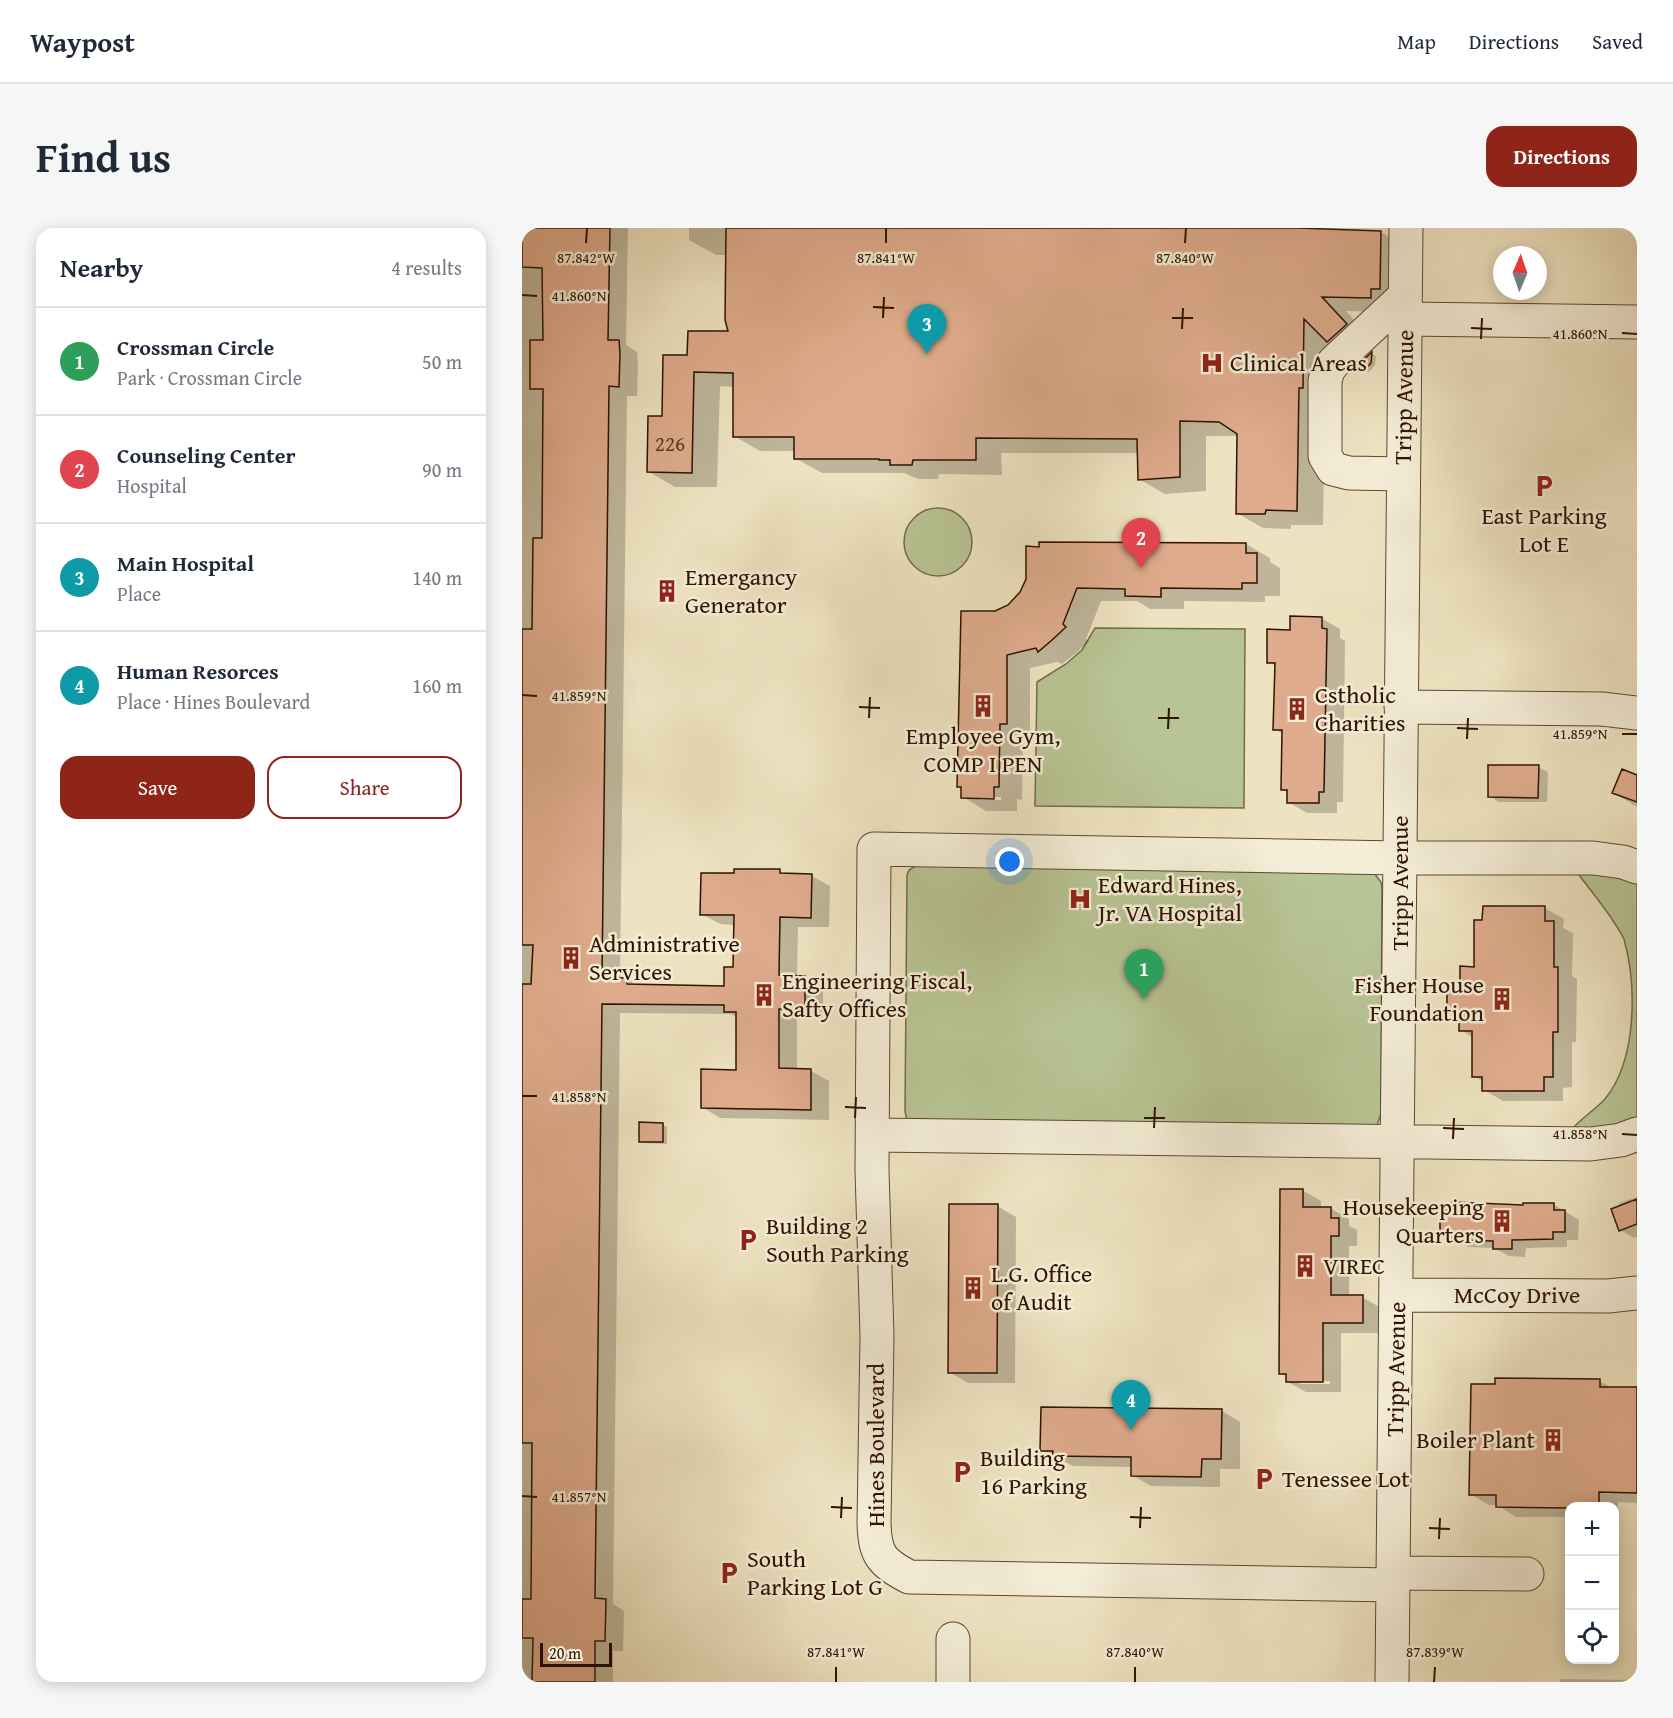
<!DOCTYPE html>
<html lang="en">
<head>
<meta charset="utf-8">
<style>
  :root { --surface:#fff; --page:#f6f6f7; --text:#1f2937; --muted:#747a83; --line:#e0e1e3; --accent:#8f2418 }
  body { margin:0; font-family:"Gentium Book Plus",serif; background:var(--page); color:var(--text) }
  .controls { position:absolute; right:18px; bottom:18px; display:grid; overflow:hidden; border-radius:12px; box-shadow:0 3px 15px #0003 }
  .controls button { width:54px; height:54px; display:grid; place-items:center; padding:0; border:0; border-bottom:2px solid var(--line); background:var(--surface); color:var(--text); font:30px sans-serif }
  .compass { position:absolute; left:971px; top:18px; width:54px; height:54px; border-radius:50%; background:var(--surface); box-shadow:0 3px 15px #0003; rotate:2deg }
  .scale { position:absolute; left:18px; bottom:15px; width:72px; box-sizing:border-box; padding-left:6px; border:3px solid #2f1200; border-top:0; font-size:16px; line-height:21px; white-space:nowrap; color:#2f1200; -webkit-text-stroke:4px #f4edd7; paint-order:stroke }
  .you { position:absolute; left:488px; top:634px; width:21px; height:21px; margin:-15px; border:4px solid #fff; border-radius:50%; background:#1a73e8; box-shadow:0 0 0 9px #1a73e833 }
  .badge { display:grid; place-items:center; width:39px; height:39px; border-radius:50%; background:var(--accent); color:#fff; font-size:20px; font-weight:700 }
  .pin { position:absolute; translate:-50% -50px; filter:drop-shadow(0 2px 3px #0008) }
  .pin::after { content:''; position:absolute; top:32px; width:21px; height:18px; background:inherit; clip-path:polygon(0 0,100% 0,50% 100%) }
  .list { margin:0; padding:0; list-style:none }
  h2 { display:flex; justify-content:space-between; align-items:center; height:78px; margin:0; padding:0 24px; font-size:26px }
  h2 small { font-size:20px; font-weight:400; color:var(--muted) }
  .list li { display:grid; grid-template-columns:39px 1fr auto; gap:18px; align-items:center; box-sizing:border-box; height:108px; padding:0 24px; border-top:2px solid var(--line) }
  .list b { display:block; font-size:22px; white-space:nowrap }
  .list p { margin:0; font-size:20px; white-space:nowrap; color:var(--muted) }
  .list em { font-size:20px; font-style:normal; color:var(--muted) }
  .actions { display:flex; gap:12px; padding:18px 24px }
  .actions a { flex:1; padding:14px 0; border:2px solid var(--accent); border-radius:18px; text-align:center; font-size:21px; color:var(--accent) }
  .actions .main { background:var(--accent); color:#fff }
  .icon { flex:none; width:33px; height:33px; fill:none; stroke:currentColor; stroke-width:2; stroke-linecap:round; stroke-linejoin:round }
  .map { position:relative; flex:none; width:1115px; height:1454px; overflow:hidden; border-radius:18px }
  header { display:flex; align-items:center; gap:36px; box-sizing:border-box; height:84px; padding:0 30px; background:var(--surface); border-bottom:2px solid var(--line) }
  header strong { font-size:28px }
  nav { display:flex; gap:33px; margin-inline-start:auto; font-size:21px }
  .intro { display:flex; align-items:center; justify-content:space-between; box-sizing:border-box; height:144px; padding:0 36px }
  h1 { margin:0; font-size:42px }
  .button { padding:15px 27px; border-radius:18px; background:var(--accent); color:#fff; font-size:21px; font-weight:700 }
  main { display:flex; gap:36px; padding:0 36px }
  aside { flex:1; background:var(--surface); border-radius:18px; box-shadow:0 3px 15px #0003 }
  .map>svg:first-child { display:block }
  .green { fill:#b8c494; stroke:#746b4a; stroke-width:1.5 }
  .shadow { fill:#0003; fill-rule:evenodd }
  .building { fill:#deab8c; stroke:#2f1200; stroke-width:1.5 }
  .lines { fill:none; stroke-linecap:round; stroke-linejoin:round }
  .minor-casing { stroke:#5f4630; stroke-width:35 }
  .minor { stroke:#f4edd7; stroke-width:33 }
  .ticks { fill:none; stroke:#2f1200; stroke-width:2 }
  .labels { text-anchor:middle; stroke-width:5; stroke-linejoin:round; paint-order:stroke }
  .number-label { font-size:21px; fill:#5b3823 }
  .poi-label { font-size:24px; fill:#2f1200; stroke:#f4edd7; text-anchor:start }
  .street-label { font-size:24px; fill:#2f1200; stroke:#f4edd7 }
  .ticks-label { font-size:15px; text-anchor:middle; fill:#2f1200; stroke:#f4edd7; stroke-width:5; stroke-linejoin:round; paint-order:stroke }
</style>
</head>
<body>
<header>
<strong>Waypost</strong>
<nav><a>Map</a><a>Directions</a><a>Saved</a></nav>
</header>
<div class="intro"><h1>Find us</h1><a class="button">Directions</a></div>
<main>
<aside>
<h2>Nearby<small>4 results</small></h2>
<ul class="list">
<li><span class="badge" style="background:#2e9e5b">1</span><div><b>Crossman Circle</b><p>Park · Crossman Circle</p></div><em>50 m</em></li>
<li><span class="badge" style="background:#e0444e">2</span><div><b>Counseling Center</b><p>Hospital</p></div><em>90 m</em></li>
<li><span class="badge" style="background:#0f9aa8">3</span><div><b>Main Hospital</b><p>Place</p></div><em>140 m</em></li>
<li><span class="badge" style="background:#0f9aa8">4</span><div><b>Human Resorces</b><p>Place · Hines Boulevard</p></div><em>160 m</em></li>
</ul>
<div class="actions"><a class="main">Save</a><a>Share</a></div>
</aside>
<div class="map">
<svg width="1115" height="1454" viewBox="0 0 1115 1454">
  <rect width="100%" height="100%" fill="#eee3c1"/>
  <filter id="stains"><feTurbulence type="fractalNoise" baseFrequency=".00333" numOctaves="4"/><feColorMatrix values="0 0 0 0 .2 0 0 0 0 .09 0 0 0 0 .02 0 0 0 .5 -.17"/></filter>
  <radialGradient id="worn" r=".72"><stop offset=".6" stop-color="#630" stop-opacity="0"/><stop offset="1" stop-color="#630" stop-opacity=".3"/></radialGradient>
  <!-- green -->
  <path class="green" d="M382 314a34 34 0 1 1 68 0a34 34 0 1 1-68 0Z
    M 573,400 L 723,401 L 722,580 L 513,578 L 515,454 L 544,436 L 560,422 Z
    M 395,637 L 852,645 L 859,654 L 860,660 L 859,886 L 855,897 L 385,894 L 383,883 L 385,647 L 387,642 Z
    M 1052,640 L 1115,649 L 1115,891 L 1101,897 L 1052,904 L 1052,899 C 1061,889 1074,881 1083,871 C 1115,832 1115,758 1102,711 C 1089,685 1068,663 1052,640 Z"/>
  <!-- shadow -->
  <path class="shadow" d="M 0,0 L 106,0 L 104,117 L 115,124 L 116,137 L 115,168 L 105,168 L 98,751 L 105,751 L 116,758 L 203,759 L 212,741 L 213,697 L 198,696 L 180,686 L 214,647 L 258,643 L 265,647 L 290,648 L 308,658 L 307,699 L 276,699 L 275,749 L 283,749 L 301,760 L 301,791 L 275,790 L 275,842 L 289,843 L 307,853 L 307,892 L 198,890 L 180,879 L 215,843 L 216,790 L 209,786 L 98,785 L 91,1376 L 102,1383 L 101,1423 L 91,1423 L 91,1454 L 0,1454 Z
    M 167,0 L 801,0 L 802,3 L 859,4 L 885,20 L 875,84 L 824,83 L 850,112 L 833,128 L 808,114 L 807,175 L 803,174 L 801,297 L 769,297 L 769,301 L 741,300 L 715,285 L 717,208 L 684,208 L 684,263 L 643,266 L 617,251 L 617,225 L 479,225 L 480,247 L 417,246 L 416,251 L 396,251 L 382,245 L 300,245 L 273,230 L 273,223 L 238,223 L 212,208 L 213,159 L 198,158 L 195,259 L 153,259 L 127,244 L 142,190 L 166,129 L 208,104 L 205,27 L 194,27 L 167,12 Z
    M 850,126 L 854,128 L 853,137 L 848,143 L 844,144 L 835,140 Z
    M 519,315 L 724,316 L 748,330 L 748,334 L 758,340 L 758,368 L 743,368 L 743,374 L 662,373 L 662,381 L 628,381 L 615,373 L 579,373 L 564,411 L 567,413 L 554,425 L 540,436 L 535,434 L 508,440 L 508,509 L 501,509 L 500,572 L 495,571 L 495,583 L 464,583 L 441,569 L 441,560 L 437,558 L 474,385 L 486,378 L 496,370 L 519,320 ZM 458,569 L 479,569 L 479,572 L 458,572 Z
    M 799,390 L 818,401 L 818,410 L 823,413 L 821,574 L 815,574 L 815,585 L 785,585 L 766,574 L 767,565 L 760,561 L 761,506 L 753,501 L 754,438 L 746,434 L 770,403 Z
    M 1016,539 L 1026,544 L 1025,574 L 977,574 L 967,568 Z
    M 1111,544 L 1115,546 L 1115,579 L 1092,565 Z
    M 1023,680 L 1042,691 L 1041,700 L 1051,705 L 1050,748 L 1055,751 L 1054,814 L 1050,814 L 1050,859 L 1041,860 L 1041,873 L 981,873 L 962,862 L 962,854 L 951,848 L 952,810 L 939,802 L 939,792 L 926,784 L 940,758 L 953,740 Z
    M 119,896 L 141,897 L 145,899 L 145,916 L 122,915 L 118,913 Z
    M 780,962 L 799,973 L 799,980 L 808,980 L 827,991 L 827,998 L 835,1002 L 835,1018 L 827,1018 L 827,1069 L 840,1069 L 859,1080 L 859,1105 L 819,1105 L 819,1164 L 784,1164 L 766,1154 L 766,1149 L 759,1145 ZM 776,1153 L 808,1153 L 808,1156 L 779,1156 Z
    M 1115,969 L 1115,1009 L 1112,1010 L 1098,1002 L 1097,975 Z
    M 1031,976 L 1057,992 L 1056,1012 L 1045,1012 L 1045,1019 L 1004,1020 L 1003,1029 L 987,1028 L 972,1020 L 946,1019 L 920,1003 L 1003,978 Z
    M 475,978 L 494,989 L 493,1155 L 446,1155 L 427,1144 Z
    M 1077,1153 L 1090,1160 L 1115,1160 L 1115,1275 L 1096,1274 L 1096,1290 L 1092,1290 L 1092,1278 L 1048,1278 L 1048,1289 L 994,1289 L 975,1277 L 967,1277 L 948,1266 Z
    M 700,1183 L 718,1194 L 718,1241 L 698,1241 L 698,1259 L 629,1258 L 610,1247 L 610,1239 L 551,1238 L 520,1222 Z
    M 1038,1451 L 1115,1452 L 1115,1454 L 1038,1454 Z"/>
  <!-- building -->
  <path class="building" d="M 0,0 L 88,0 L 86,112 L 97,112 L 98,125 L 97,159 L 87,158 L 80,749 L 105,750 L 105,756 L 202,758 L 202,739 L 211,739 L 212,687 L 178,687 L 179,645 L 212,645 L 212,641 L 258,641 L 258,645 L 290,646 L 289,690 L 258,689 L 257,747 L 283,748 L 283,781 L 257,781 L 257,840 L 289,841 L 289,882 L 179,880 L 179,841 L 214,842 L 214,784 L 202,784 L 202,777 L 80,776 L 73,1370 L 84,1371 L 83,1413 L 73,1413 L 73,1454 L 10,1454 L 11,1410 L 0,1410 L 0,1371 L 9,1371 L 10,1215 L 0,1215 L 0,756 L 9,756 L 11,717 L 0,717 L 0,401 L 10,401 L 11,310 L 20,310 L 21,161 L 8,161 L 8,112 L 21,112 L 20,40 L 0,39 Z
    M 204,0 L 776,0 L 859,3 L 858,61 L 849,61 L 849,70 L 800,69 L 825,96 L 805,114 L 782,91 L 781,160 L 777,160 L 775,283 L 744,282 L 743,286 L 714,286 L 715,206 L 697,194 L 658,193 L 658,249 L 616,252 L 615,211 L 454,210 L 454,232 L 391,232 L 390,237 L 368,237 L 368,232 L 357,232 L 357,231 L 272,231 L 272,209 L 211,209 L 211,145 L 172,144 L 170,245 L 125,244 L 126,188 L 140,188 L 141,127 L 165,127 L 166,103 L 206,103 L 203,92 Z
    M 850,124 L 849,135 L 844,141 L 838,142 L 833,140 Z
    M 517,314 L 724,315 L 724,325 L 735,325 L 735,355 L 720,355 L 720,361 L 639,360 L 639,369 L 603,368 L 603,361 L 555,360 L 541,396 L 544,399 L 530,412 L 516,424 L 514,420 L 485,427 L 485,496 L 478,496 L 477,559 L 472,559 L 472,571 L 439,570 L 439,559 L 435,559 L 439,383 L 473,383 L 486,377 L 498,364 L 504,351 L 504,318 L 517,319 Z
    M 768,388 L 800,389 L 800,400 L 805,401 L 802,564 L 797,564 L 797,575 L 765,575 L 765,562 L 759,562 L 760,502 L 751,502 L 753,435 L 745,435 L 745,401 L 768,402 Z
    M 966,537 L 1017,537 L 1016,570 L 966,569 Z
    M 1100,541 L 1115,547 L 1115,574 L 1090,565 Z
    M 961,678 L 1023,678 L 1023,693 L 1032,693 L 1032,739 L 1036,739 L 1036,804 L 1031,804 L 1031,849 L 1022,849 L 1022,863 L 960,863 L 960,849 L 950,849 L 950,803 L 937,803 L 937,785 L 925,785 L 925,757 L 938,757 L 938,738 L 952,739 L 952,692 L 960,692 Z
    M 117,894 L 141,895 L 141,914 L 117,914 Z
    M 758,961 L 781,961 L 781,979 L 809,979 L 809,990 L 817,990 L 817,1008 L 809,1008 L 809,1067 L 841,1067 L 841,1095 L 801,1095 L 801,1154 L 764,1154 L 764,1146 L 757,1146 Z
    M 1115,971 L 1115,996 L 1097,1003 L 1089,981 Z
    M 930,974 L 1001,977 L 1001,975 L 1032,975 L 1032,982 L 1043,982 L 1043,1004 L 1031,1004 L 1031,1011 L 990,1012 L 990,1021 L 971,1021 L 971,1013 L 930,1012 L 930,1004 L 918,1004 L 918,982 L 929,982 Z
    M 427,976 L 476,976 L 475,1145 L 426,1145 Z
    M 973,1150 L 1078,1151 L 1078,1159 L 1115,1159 L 1115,1265 L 1077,1264 L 1077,1278 L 1047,1280 L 974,1279 L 974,1267 L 947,1267 L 949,1156 L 973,1156 Z
    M 519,1179 L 700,1181 L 699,1231 L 680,1231 L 679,1249 L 609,1248 L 609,1229 L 530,1228 L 531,1223 L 518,1223 Z"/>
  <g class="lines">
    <!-- minor casing -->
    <g class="minor-casing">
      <path id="minor" d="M 883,91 L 1115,94
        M 881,246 L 827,245 L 811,241 L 803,228 L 803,153 L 806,142 L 813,133 L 883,68
        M 879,479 L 1080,481 L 1115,485
        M 351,907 L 1069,916 L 1099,912 L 1115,906
        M 875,1067 L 1086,1068 L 1115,1065
        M 871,1345 L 1005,1346
        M 871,1357 L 387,1349 C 359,1334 353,1327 352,1295 L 355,1108 L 350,942 L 352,621 L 878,630 L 1071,630 L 1101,634 L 1115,639
        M 431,1454 L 431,1411
        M 870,1454 L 884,0"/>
    </g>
    <!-- minor -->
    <use href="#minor" class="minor"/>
  </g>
  <!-- ticks -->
  <path class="ticks" d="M 64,15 L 65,0M 364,15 L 364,0M 663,15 L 664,0M 0,67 L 15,68M 351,79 L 372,80M 361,90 L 362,69M 650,90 L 671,90M 949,100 L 970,101M 660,101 L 661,80M 1100,105 L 1115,106M 959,111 L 960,90M 0,467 L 15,468M 337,479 L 358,480M 347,490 L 348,469M 636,490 L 657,490M 935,500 L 956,501M 646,501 L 647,480M 1100,506 L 1115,506M 945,511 L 946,490M 0,868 L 15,868M 323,879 L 344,880M 333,890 L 334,869M 622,890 L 643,890M 632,900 L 633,879M 921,900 L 942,901M 1100,906 L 1115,907M 931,911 L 932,890M 0,1268 L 15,1269M 309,1279 L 330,1280M 608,1289 L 629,1290M 319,1290 L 320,1269M 618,1300 L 619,1279M 907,1300 L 928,1301M 917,1311 L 918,1290M 314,1454 L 314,1439M 613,1454 L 613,1439M 912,1454 L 913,1439"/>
  <!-- icons -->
  <defs>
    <g id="hospital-bare" transform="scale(1.8)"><path d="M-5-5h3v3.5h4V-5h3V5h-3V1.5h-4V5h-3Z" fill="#8f2418" stroke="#f4edd7" stroke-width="2.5" paint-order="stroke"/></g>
    <g id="parking-bare" transform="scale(1.8)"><path d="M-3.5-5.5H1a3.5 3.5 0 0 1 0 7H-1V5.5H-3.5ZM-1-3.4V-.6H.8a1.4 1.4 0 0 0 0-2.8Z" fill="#8f2418" stroke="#f4edd7" stroke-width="2.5" paint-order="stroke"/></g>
    <g id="building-bare" transform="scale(1.8)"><path d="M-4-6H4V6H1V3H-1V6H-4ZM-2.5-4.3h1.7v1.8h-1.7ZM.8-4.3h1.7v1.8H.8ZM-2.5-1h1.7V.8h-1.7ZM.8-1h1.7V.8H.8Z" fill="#8f2418" stroke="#f4edd7" stroke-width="2.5" paint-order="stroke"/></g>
  </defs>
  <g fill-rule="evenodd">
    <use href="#hospital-bare" x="690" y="135"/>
    <use href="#parking-bare" x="1022" y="258"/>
    <use href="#building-bare" x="145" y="363"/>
    <use href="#building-bare" x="461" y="478"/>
    <use href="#building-bare" x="775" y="481"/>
    <use href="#hospital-bare" x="558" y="671"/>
    <use href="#building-bare" x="49" y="730"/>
    <use href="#building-bare" x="242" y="767"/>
    <use href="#building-bare" x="980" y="771"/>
    <use href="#building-bare" x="980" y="993"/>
    <use href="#parking-bare" x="226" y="1012"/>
    <use href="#building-bare" x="783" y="1038"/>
    <use href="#building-bare" x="451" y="1060"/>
    <use href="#building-bare" x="1031" y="1212"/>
    <use href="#parking-bare" x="440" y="1244"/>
    <use href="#parking-bare" x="742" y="1251"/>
    <use href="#parking-bare" x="207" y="1345"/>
  </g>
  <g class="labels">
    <!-- number labels -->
    <g class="number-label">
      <text x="148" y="223">226</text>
    </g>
    <!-- poi labels -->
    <g class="poi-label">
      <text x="708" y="143">Clinical Areas</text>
      <text x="1022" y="296" text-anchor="middle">East Parking<tspan x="1022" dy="28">Lot E</tspan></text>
      <text x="163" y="357">Emergancy<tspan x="163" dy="28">Generator</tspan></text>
      <text x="793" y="475">Cstholic<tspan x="793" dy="28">Charities</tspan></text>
      <text x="461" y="516" text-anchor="middle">Employee Gym,<tspan x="461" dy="28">COMP I PEN</tspan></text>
      <text x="576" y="665">Edward Hines,<tspan x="576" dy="28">Jr. VA Hospital</tspan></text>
      <text x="67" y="724">Administrative<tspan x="67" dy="28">Services</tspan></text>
      <text x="260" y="761">Engineering Fiscal,<tspan x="260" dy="28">Safty Offices</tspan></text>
      <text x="962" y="765" text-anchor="end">Fisher House<tspan x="962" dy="28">Foundation</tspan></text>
      <text x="962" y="987" text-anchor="end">Housekeeping<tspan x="962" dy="28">Quarters</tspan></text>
      <text x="244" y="1006">Building 2<tspan x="244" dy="28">South Parking</tspan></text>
      <text x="801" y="1046">VIREC</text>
      <text x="469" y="1054">L.G. Office<tspan x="469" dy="28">of Audit</tspan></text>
      <text x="1013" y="1220" text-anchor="end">Boiler Plant</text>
      <text x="458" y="1238">Building<tspan x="458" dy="28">16 Parking</tspan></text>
      <text x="760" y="1259">Tenessee Lot</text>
      <text x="225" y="1339">South<tspan x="225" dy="28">Parking Lot G</tspan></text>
    </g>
    <!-- street labels -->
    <g class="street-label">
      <text transform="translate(882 169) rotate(-89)" y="8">Tripp Avenue</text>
      <text transform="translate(878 655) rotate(-90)" y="8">Tripp Avenue</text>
      <text x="995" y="1075">McCoy Drive</text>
      <text transform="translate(874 1141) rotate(-89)" y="8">Tripp Avenue</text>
      <text transform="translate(354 1217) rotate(-90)" y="8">Hines Boulevard</text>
    </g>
  </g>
  <g class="ticks-label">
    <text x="64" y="35">87.842°W</text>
    <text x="364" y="35">87.841°W</text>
    <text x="663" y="35">87.840°W</text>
    <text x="57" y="73">41.860°N</text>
    <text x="1058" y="111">41.860°N</text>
    <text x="57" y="473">41.859°N</text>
    <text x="1058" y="511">41.859°N</text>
    <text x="57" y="874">41.858°N</text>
    <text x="1058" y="911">41.858°N</text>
    <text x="57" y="1274">41.857°N</text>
    <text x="314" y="1429">87.841°W</text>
    <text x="613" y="1429">87.840°W</text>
    <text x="913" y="1429">87.839°W</text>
  </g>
  <rect width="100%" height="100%" filter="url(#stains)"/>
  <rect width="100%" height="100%" fill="url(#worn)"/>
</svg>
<div class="controls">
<button>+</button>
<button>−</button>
<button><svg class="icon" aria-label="locate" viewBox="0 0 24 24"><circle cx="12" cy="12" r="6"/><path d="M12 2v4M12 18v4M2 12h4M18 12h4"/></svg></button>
</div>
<svg class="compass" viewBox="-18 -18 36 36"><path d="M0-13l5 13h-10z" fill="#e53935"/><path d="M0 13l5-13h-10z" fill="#747a83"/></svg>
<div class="scale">20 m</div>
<div class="you"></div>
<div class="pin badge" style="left:622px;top:771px;background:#2e9e5b">1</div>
<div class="pin badge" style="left:619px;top:340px;background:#e0444e">2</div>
<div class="pin badge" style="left:405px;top:126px;background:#0f9aa8">3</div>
<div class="pin badge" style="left:609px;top:1202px;background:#0f9aa8">4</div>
</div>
</main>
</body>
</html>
